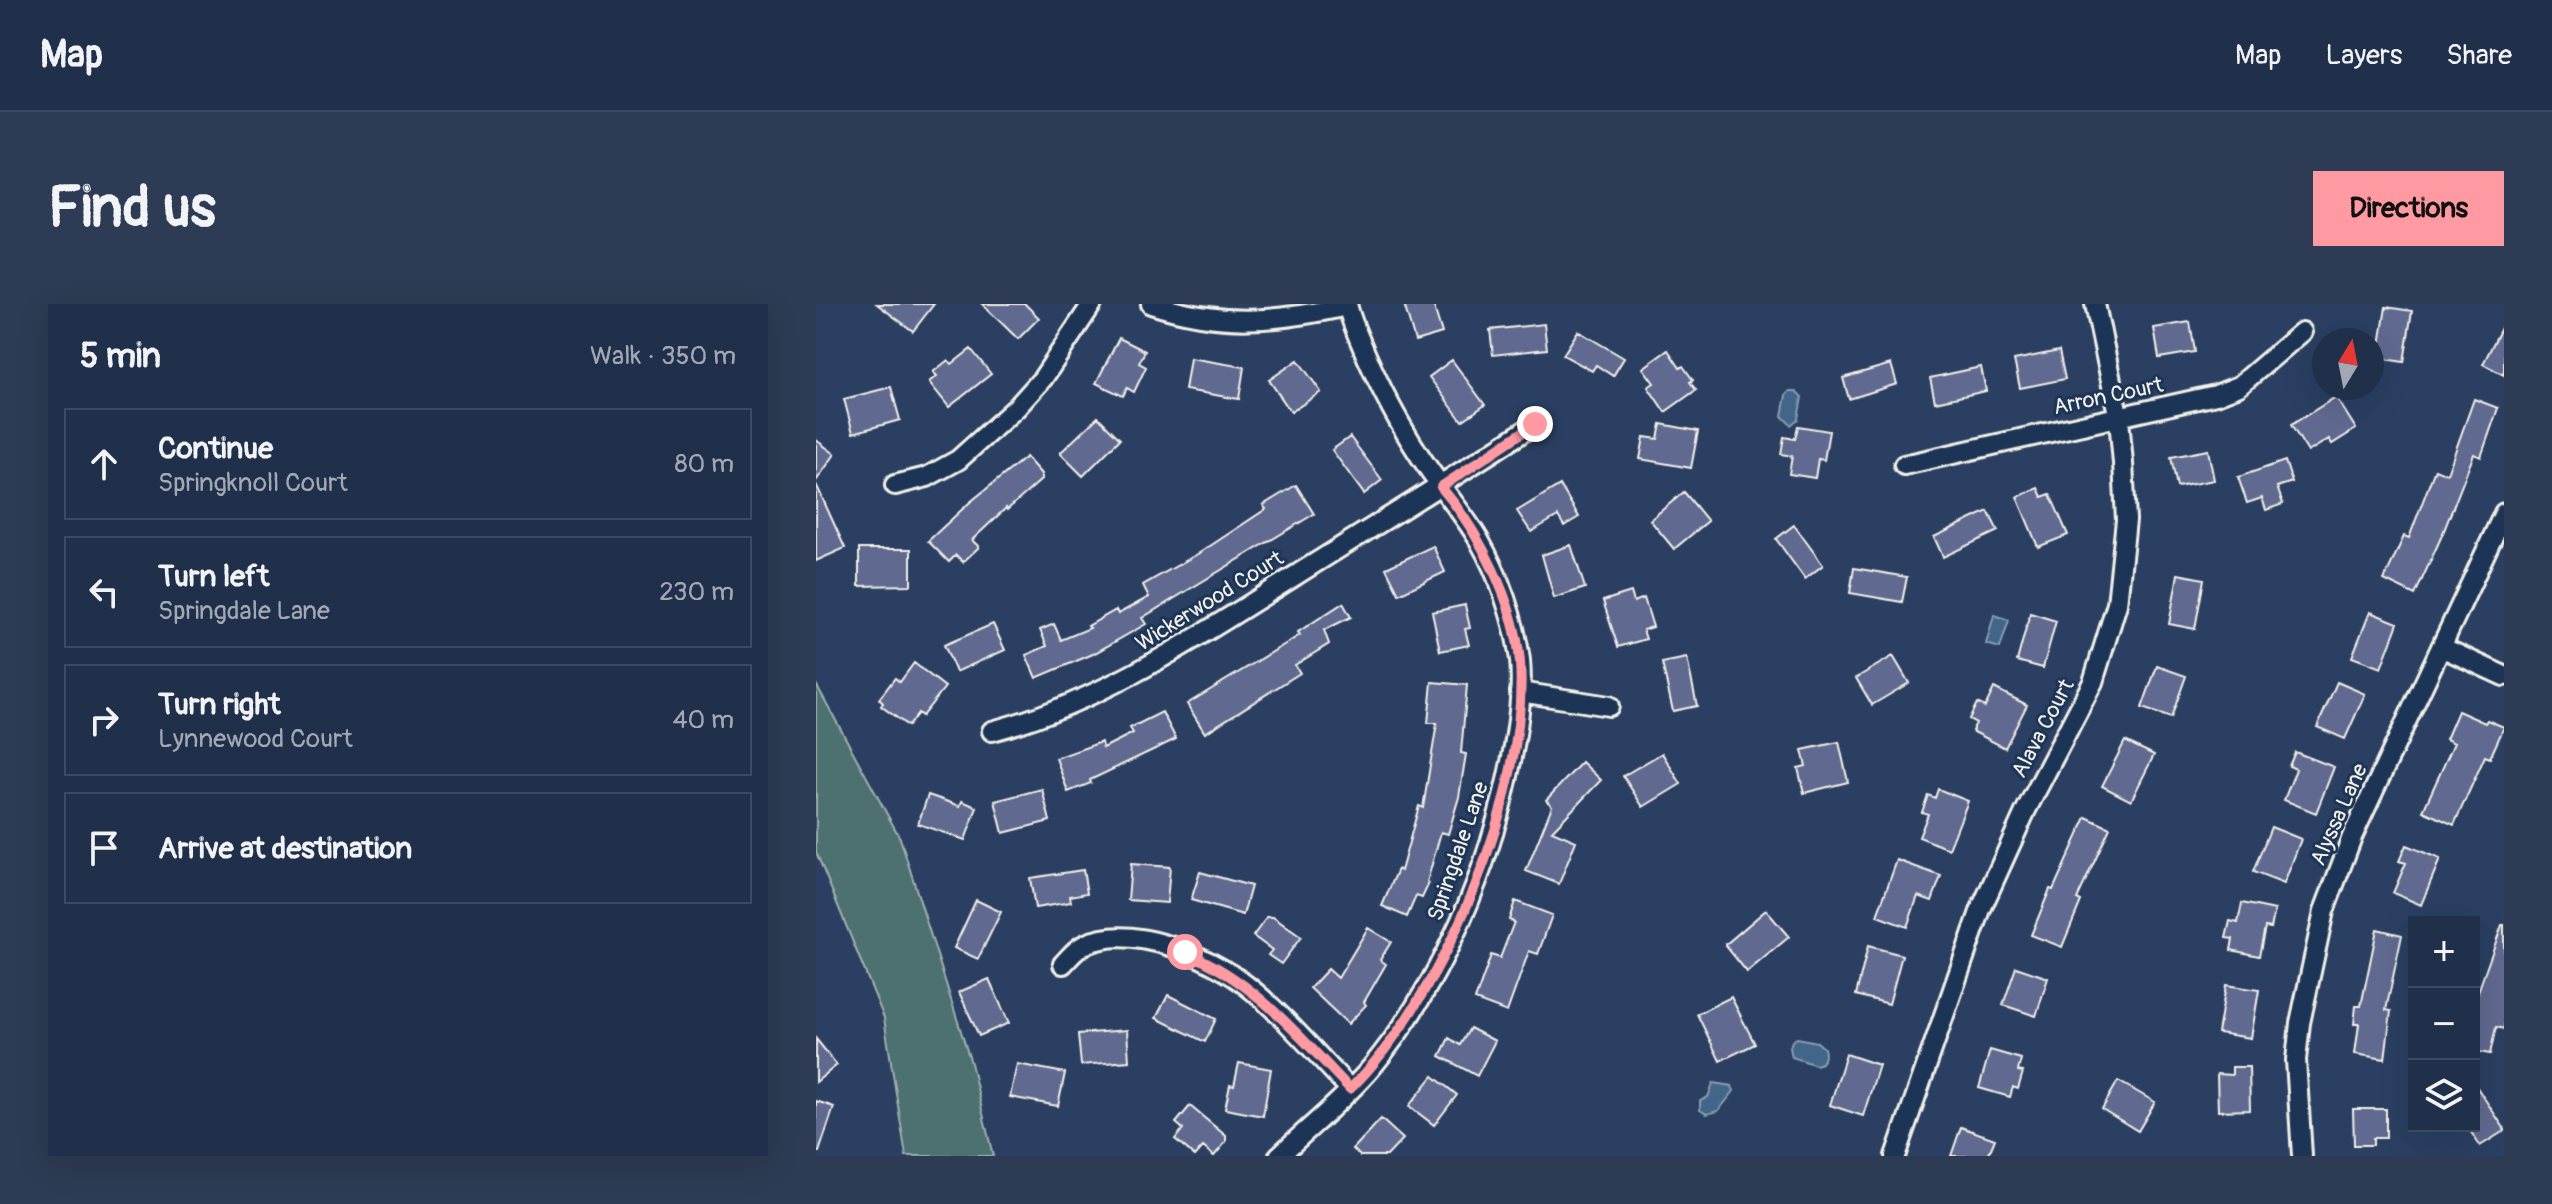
<!DOCTYPE html>
<html lang="en">
<head>
<meta charset="utf-8">
<style>
  :root { --surface:#202f4a; --page:#2d3b54; --text:#f1f3f6; --muted:#a2a9b5; --line:#3d4a62; --accent:#ff9aa2 }
  body { margin:0; font-family:Pangolin,sans-serif; background:var(--page); color:var(--text) }
  .controls { position:absolute; right:24px; bottom:24px; display:grid; overflow:hidden; border-radius:0px; box-shadow:0 8px 32px #0002 }
  .controls button { width:72px; height:72px; display:grid; place-items:center; padding:0; border:0; border-bottom:2px solid var(--line); background:var(--surface); color:var(--text); font:40px sans-serif }
  .compass { position:absolute; left:1496px; top:24px; width:72px; height:72px; border-radius:50%; background:var(--surface); box-shadow:0 8px 32px #0002; rotate:10deg }
  .stop { position:absolute; width:24px; height:24px; margin:-18px; border:6px solid #ff9aa2; border-radius:50%; background:#fff }
  .stop.end { background:#ff9aa2; border-color:#fff; box-shadow:0 2px 8px #0008 }
  .list { margin:0; padding:0; list-style:none }
  h2 { display:flex; justify-content:space-between; align-items:center; height:104px; margin:0; padding:0 32px; font-size:34px }
  h2 small { font-size:26px; font-weight:400; color:var(--muted) }
  .list li { display:grid; grid-template-columns:52px 1fr auto; gap:24px; align-items:center; box-sizing:border-box; height:112px; margin:0 16px 16px; padding:0 16px; border:2px solid var(--line); border-radius:0px }
  .list b { display:block; font-size:30px; white-space:nowrap }
  .list p { margin:0; font-size:26px; white-space:nowrap; color:var(--muted) }
  .list em { font-size:26px; font-style:normal; color:var(--muted) }
  .icon { flex:none; width:44px; height:44px; fill:none; stroke:currentColor; stroke-width:2; stroke-linecap:round; stroke-linejoin:round }
  .map { position:relative; flex:none; width:1688px; height:852px; overflow:hidden; border-radius:0px }
  header { display:flex; align-items:center; gap:48px; box-sizing:border-box; height:112px; padding:0 40px; background:var(--surface); border-bottom:2px solid var(--line) }
  header strong { font-size:38px }
  nav { display:flex; gap:44px; margin-inline-start:auto; font-size:28px }
  .intro { display:flex; align-items:center; justify-content:space-between; box-sizing:border-box; height:192px; padding:0 48px }
  h1 { margin:0; font-size:56px }
  .button { padding:20px 36px; border-radius:0px; background:var(--accent); color:#111; font-size:28px; font-weight:700 }
  main { display:flex; gap:48px; padding:0 48px }
  aside { flex:1; background:var(--surface); border-radius:0px; box-shadow:0 8px 32px #0002 }
  .map>svg:first-child { display:block }
  .green { fill:#4d6f71; stroke:#a0b0ac; stroke-width:2 }
  .water { fill:#426689; stroke:#899eaf; stroke-width:2 }
  .building { fill:#606990; stroke:#f4f1e8; stroke-width:2 }
  .lines { fill:none; stroke-linecap:round; stroke-linejoin:round }
  .street-casing { stroke:#f4f1e8; stroke-width:24 }
  .street { stroke:#1d3557; stroke-width:18 }
  .route { stroke:#ff9aa2; stroke-width:10 }
  .labels { text-anchor:middle; stroke-width:6; stroke-linejoin:round; paint-order:stroke }
  .street-label { font-size:22px; fill:#f4f1e8; stroke:#1d3557 }
</style>
</head>
<body>
<header>
<strong>Map</strong>
<nav><a>Map</a><a>Layers</a><a>Share</a></nav>
</header>
<div class="intro"><h1>Find us</h1><a class="button">Directions</a></div>
<main>
<aside>
<h2>5 min<small>Walk · 350 m</small></h2>
<ul class="list">
<li><svg class="icon" aria-label="ahead" viewBox="0 0 24 24"><path d="M12 20V5M6 11l6-6 6 6"/></svg><div><b>Continue</b><p>Springknoll Court</p></div><em>80 m</em></li>
<li><svg class="icon" aria-label="left" viewBox="0 0 24 24"><path d="M17 20v-9H6M10 6l-5 5 5 5"/></svg><div><b>Turn left</b><p>Springdale Lane</p></div><em>230 m</em></li>
<li><svg class="icon" aria-label="right" viewBox="0 0 24 24"><path d="M7 20v-9h11M14 6l5 5-5 5"/></svg><div><b>Turn right</b><p>Lynnewood Court</p></div><em>40 m</em></li>
<li><svg class="icon" aria-label="arrive" viewBox="0 0 24 24"><path d="M6 21V4h12l-3 4 3 4H6"/></svg><div><b>Arrive at destination</b></div></li>
</ul>
</aside>
<div class="map">
<svg width="1688" height="852" viewBox="0 0 1688 852">
  <rect width="100%" height="100%" fill="#2a3f62"/>
  <filter id="ink" filterUnits="userSpaceOnUse"><feTurbulence type="fractalNoise" baseFrequency=".0125" numOctaves="2"/><feDisplacementMap in="SourceGraphic" scale="16" xChannelSelector="R" yChannelSelector="G"/><feConvolveMatrix kernelMatrix="1 2 1 2 8 2 1 2 1" color-interpolation-filters="sRGB"/></filter>
  <g filter="url(#ink)">
    <!-- green -->
    <path class="green" d="M 0,380 L 84,534 L 155,759 L 177,852 L 90,852 L 68,714 L 0,548 Z"/>
    <!-- water -->
    <path class="water" d="M 974,87 L 980,87 L 986,93 L 982,115 L 975,121 L 966,112 L 970,91 Z
      M 1178,311 L 1193,316 L 1184,344 L 1170,340 Z
      M 981,734 L 1001,738 L 1008,744 C 1010,752 1009,759 1000,761 L 976,753 L 974,743 L 976,737 Z
      M 897,779 L 916,782 L 918,787 L 902,807 L 891,810 L 884,806 L 884,797 L 892,793 Z"/>
    <!-- building -->
    <path class="building" d="M 61,0 L 118,0 L 97,27 Z
      M 166,0 L 209,0 L 223,14 L 202,35 Z
      M 588,0 L 617,0 L 626,29 L 599,37 Z
      M 1570,3 L 1596,7 L 1588,58 L 1562,54 Z
      M 1374,18 L 1379,48 L 1343,54 L 1338,24 Z
      M 1688,18 L 1688,71 L 1667,60 Z
      M 728,20 L 731,45 L 677,51 L 674,26 Z
      M 762,27 L 808,54 L 797,72 L 780,61 L 776,67 L 747,51 Z
      M 303,34 L 329,47 L 323,59 L 330,63 L 318,88 L 311,84 L 307,92 L 280,79 Z
      M 155,45 L 175,70 L 133,103 L 113,78 L 121,72 L 117,68 L 132,56 L 136,60 Z
      M 852,46 L 864,64 L 867,62 L 877,76 L 874,78 L 880,86 L 849,108 L 832,83 L 838,79 L 827,64 Z
      M 1243,47 L 1249,75 L 1204,84 L 1198,56 Z
      M 374,54 L 428,63 L 423,95 L 369,86 Z
      M 482,56 L 505,88 L 475,108 L 453,76 Z
      M 636,56 L 669,101 L 646,117 L 613,73 Z
      M 1075,60 L 1081,80 L 1033,95 L 1027,74 Z
      M 1165,63 L 1170,87 L 1119,98 L 1114,74 Z
      M 75,83 L 84,116 L 37,129 L 28,95 Z
      M 1520,93 L 1540,125 L 1516,140 L 1513,135 L 1492,148 L 1475,121 Z
      M 1658,95 L 1682,104 L 1665,153 L 1658,150 L 1627,229 L 1599,291 L 1568,276 L 1588,232 L 1593,234 L 1619,165 L 1631,170 Z
      M 282,113 L 304,135 L 267,172 L 244,149 Z
      M 845,120 L 882,127 L 875,164 L 824,155 L 828,133 L 842,135 Z
      M 982,122 L 1013,127 L 1008,156 L 1002,155 L 999,174 L 973,170 L 976,152 L 965,150 L 968,133 L 979,135 Z
      M 534,133 L 566,176 L 548,190 L 516,146 Z
      M 0,136 L 19,150 L 0,177 Z
      M 1392,146 L 1398,176 L 1361,183 L 1355,153 Z
      M 210,153 L 225,170 L 225,176 L 191,206 L 190,204 L 156,236 L 163,243 L 147,258 L 140,251 L 133,258 L 112,237 L 153,199 Z
      M 1469,157 L 1476,178 L 1461,183 L 1467,200 L 1450,206 L 1446,194 L 1431,199 L 1422,173 Z
      M 0,180 L 29,244 L 0,257 Z
      M 480,181 L 498,210 L 326,314 L 330,320 L 277,350 L 220,374 L 210,351 L 231,342 L 224,326 L 238,320 L 245,336 L 274,324 L 272,322 L 300,306 L 302,310 L 333,293 L 327,281 L 385,248 L 450,205 L 447,201 Z
      M 744,181 L 763,213 L 748,222 L 742,212 L 715,228 L 701,207 Z
      M 1222,184 L 1226,193 L 1234,190 L 1252,231 L 1222,243 L 1201,193 Z
      M 868,188 L 892,217 L 858,245 L 834,216 Z
      M 1172,207 L 1182,227 L 1127,253 L 1118,233 Z
      M 978,221 L 1007,261 L 989,275 L 960,235 Z
      M 755,241 L 769,284 L 738,294 L 726,251 Z
      M 617,242 L 629,268 L 583,290 L 570,264 Z
      M 43,245 L 95,245 L 95,281 L 43,282 Z
      M 1038,264 L 1091,273 L 1086,298 L 1034,289 Z
      M 1362,270 L 1388,275 L 1379,325 L 1353,320 Z
      M 815,288 L 818,298 L 828,294 L 837,323 L 827,326 L 830,335 L 802,343 L 787,297 Z
      M 527,299 L 535,313 L 508,326 L 513,340 L 479,361 L 484,369 L 389,429 L 371,400 L 484,331 L 482,328 Z
      M 649,301 L 654,324 L 649,325 L 653,341 L 624,347 L 616,308 Z
      M 1554,308 L 1582,319 L 1565,364 L 1536,353 Z
      M 1214,309 L 1240,317 L 1227,364 L 1201,357 Z
      M 177,320 L 189,346 L 140,368 L 128,341 Z
      M 1077,352 L 1093,379 L 1056,401 L 1040,374 Z
      M 871,354 L 881,402 L 857,407 L 846,359 Z
      M 98,359 L 129,383 L 106,412 L 102,409 L 92,422 L 65,402 L 67,399 L 63,395 L 79,374 L 84,378 Z
      M 1341,362 L 1370,372 L 1355,414 L 1326,404 Z
      M 616,378 L 651,381 L 645,449 L 650,450 L 643,493 L 632,530 L 625,528 L 611,578 L 613,579 L 606,594 L 600,592 L 591,613 L 566,602 L 582,565 L 585,567 L 603,502 L 607,504 L 621,419 L 612,419 Z
      M 1521,378 L 1549,390 L 1529,435 L 1501,423 Z
      M 1178,384 L 1211,401 L 1189,444 L 1156,427 L 1160,419 L 1153,415 L 1161,399 L 1169,403 Z
      M 1642,407 L 1669,419 L 1671,416 L 1688,423 L 1674,454 L 1669,452 L 1638,521 L 1607,507 L 1638,439 L 1630,435 Z
      M 346,408 L 360,435 L 274,476 L 275,479 L 252,488 L 240,454 L 285,438 L 287,444 L 317,429 L 314,424 Z
      M 1309,437 L 1338,451 L 1315,497 L 1286,482 Z
      M 1023,438 L 1032,478 L 988,489 L 982,464 L 990,462 L 986,446 Z
      M 1479,448 L 1518,463 L 1500,509 L 1468,496 L 1480,465 L 1473,462 Z
      M 846,449 L 865,480 L 827,503 L 807,472 Z
      M 766,458 L 785,476 L 736,527 L 760,537 L 743,580 L 710,567 L 736,502 L 730,496 Z
      M 226,485 L 234,517 L 187,529 L 179,497 Z
      M 1122,485 L 1152,497 L 1133,545 L 1103,533 L 1112,510 L 1106,508 L 1112,491 L 1119,494 Z
      M 112,491 L 144,502 L 146,497 L 161,503 L 149,536 L 102,520 Z
      M 1270,513 L 1294,524 L 1261,595 L 1265,597 L 1246,643 L 1215,631 L 1234,585 L 1237,586 Z
      M 1455,523 L 1485,535 L 1468,580 L 1437,568 Z
      M 1590,541 L 1624,555 L 1605,601 L 1577,589 L 1590,559 L 1583,557 Z
      M 1081,556 L 1125,572 L 1116,597 L 1102,592 L 1091,623 L 1061,612 Z
      M 315,560 L 354,563 L 351,599 L 312,596 Z
      M 267,566 L 271,589 L 254,592 L 255,598 L 219,604 L 214,574 Z
      M 384,568 L 435,582 L 427,611 L 375,596 Z
      M 160,596 L 185,608 L 162,655 L 138,644 Z
      M 699,597 L 736,611 L 722,650 L 713,647 L 691,708 L 659,696 L 675,651 L 684,654 L 698,618 L 693,616 Z
      M 1426,599 L 1459,606 L 1455,624 L 1449,623 L 1443,652 L 1415,646 L 1417,635 L 1410,634 L 1414,617 L 1422,619 Z
      M 950,606 L 973,633 L 931,668 L 909,641 Z
      M 451,613 L 457,613 L 485,633 L 465,660 L 452,651 L 456,646 L 437,632 Z
      M 1686,621 L 1688,621 L 1688,725 L 1680,723 L 1674,750 L 1658,747 L 1658,699 Z
      M 552,624 L 575,638 L 564,656 L 570,660 L 548,698 L 550,701 L 532,720 L 494,684 L 512,665 L 522,674 Z
      M 1561,625 L 1586,631 L 1570,706 L 1575,707 L 1569,755 L 1539,750 L 1543,720 L 1538,720 L 1540,702 L 1545,702 Z
      M 1052,642 L 1086,651 L 1073,700 L 1040,691 Z
      M 1200,663 L 1232,674 L 1220,712 L 1187,701 Z
      M 173,675 L 193,719 L 163,732 L 143,688 Z
      M 1410,681 L 1443,686 L 1435,734 L 1402,729 Z
      M 352,691 L 400,715 L 389,738 L 340,714 Z
      M 915,693 L 939,740 L 904,757 L 881,710 Z
      M 654,724 L 679,737 L 661,772 L 624,752 L 633,734 L 644,741 Z
      M 311,726 L 313,757 L 265,761 L 262,730 Z
      M 0,735 L 21,761 L 0,778 Z
      M 1174,746 L 1205,755 L 1202,767 L 1207,768 L 1202,785 L 1197,783 L 1194,793 L 1163,784 Z
      M 1030,750 L 1063,761 L 1047,812 L 1014,801 Z
      M 423,759 L 455,765 L 447,812 L 409,805 L 414,781 L 418,782 Z
      M 201,760 L 249,769 L 242,802 L 194,793 Z
      M 1416,763 L 1433,763 L 1434,806 L 1402,807 L 1401,770 L 1416,771 Z
      M 617,772 L 641,791 L 618,821 L 593,802 Z
      M 1302,777 L 1339,798 L 1322,827 L 1286,805 Z
      M 1658,779 L 1688,824 L 1688,827 L 1664,842 L 1651,822 L 1658,822 Z
      M 0,797 L 18,803 L 3,848 L 0,848 Z
      M 374,802 L 410,832 L 410,838 L 398,852 L 387,843 L 379,852 L 359,835 L 367,825 L 360,819 Z
      M 1537,805 L 1570,805 L 1570,834 L 1557,834 L 1557,841 L 1538,841 Z
      M 565,815 L 587,835 L 571,852 L 544,852 L 537,845 Z
      M 1145,823 L 1179,835 L 1172,852 L 1135,852 Z"/>
    <g class="lines">
      <!-- street casing -->
      <g class="street-casing">
        <path id="street" d="M 335,0 C 406,23 459,18 531,2
          M 1088,161 L 1400,91 L 1423,82 L 1486,28
          M 79,181 L 111,173 L 142,156 L 201,103 L 227,74 L 276,0
          M 1625,343 L 1688,372
          M 704,388 L 793,402
          M 176,427 C 288,397 380,334 477,273 C 558,222 639,173 719,120
          M 247,660 C 254,653 260,644 270,640 C 316,619 393,652 430,681 C 465,708 502,752 534,785
          M 463,852 C 493,823 528,796 555,764 C 628,676 674,564 696,453 C 702,422 707,388 704,356 C 699,317 683,271 663,236 C 652,217 638,200 625,182 C 595,142 570,97 550,51 C 543,34 535,18 531,0
          M 1079,852 L 1165,605 L 1210,506 L 1277,378 L 1301,300 L 1310,216 L 1307,159 L 1303,115 L 1279,0
          M 1486,852 L 1480,756 L 1484,719 L 1508,607 L 1536,533 L 1688,209"/>
      </g>
      <!-- street -->
      <use href="#street" class="street"/>
    </g>
  </g>
  <g class="lines" filter="url(#ink)">
    <!-- route -->
    <path class="route" d="M 369,648 C 438,676 483,732 534,785 C 627,694 713,490 704,358 C 699,299 663,227 625,183 L 719,120"/>
  </g>
  <g class="labels">
    <!-- street labels -->
    <g class="street-label">
      <text transform="translate(1292 91) rotate(-12)" y="8">Arron Court</text>
      <text transform="translate(393 296) rotate(-32)" y="8">Wickerwood Court</text>
      <text transform="translate(1226 424) rotate(-62)" y="8">Alava Court</text>
      <text transform="translate(1522 510) rotate(-66)" y="8">Alyssa Lane</text>
      <text transform="translate(641 547) rotate(-71)" y="8">Springdale Lane</text>
    </g>
  </g>
</svg>
<div class="controls">
<button>+</button>
<button>−</button>
<button><svg class="icon" aria-label="layers" viewBox="0 0 24 24"><path d="M12 4l9 5-9 5-9-5zM3 14l9 5 9-5"/></svg></button>
</div>
<svg class="compass" viewBox="-18 -18 36 36"><path d="M0-13l5 13h-10z" fill="#e53935"/><path d="M0 13l5-13h-10z" fill="#a2a9b5"/></svg>
<div class="stop" style="left:369px;top:648px"></div>
<div class="stop end" style="left:719px;top:120px"></div>
</div>
</main>
</body>
</html>
